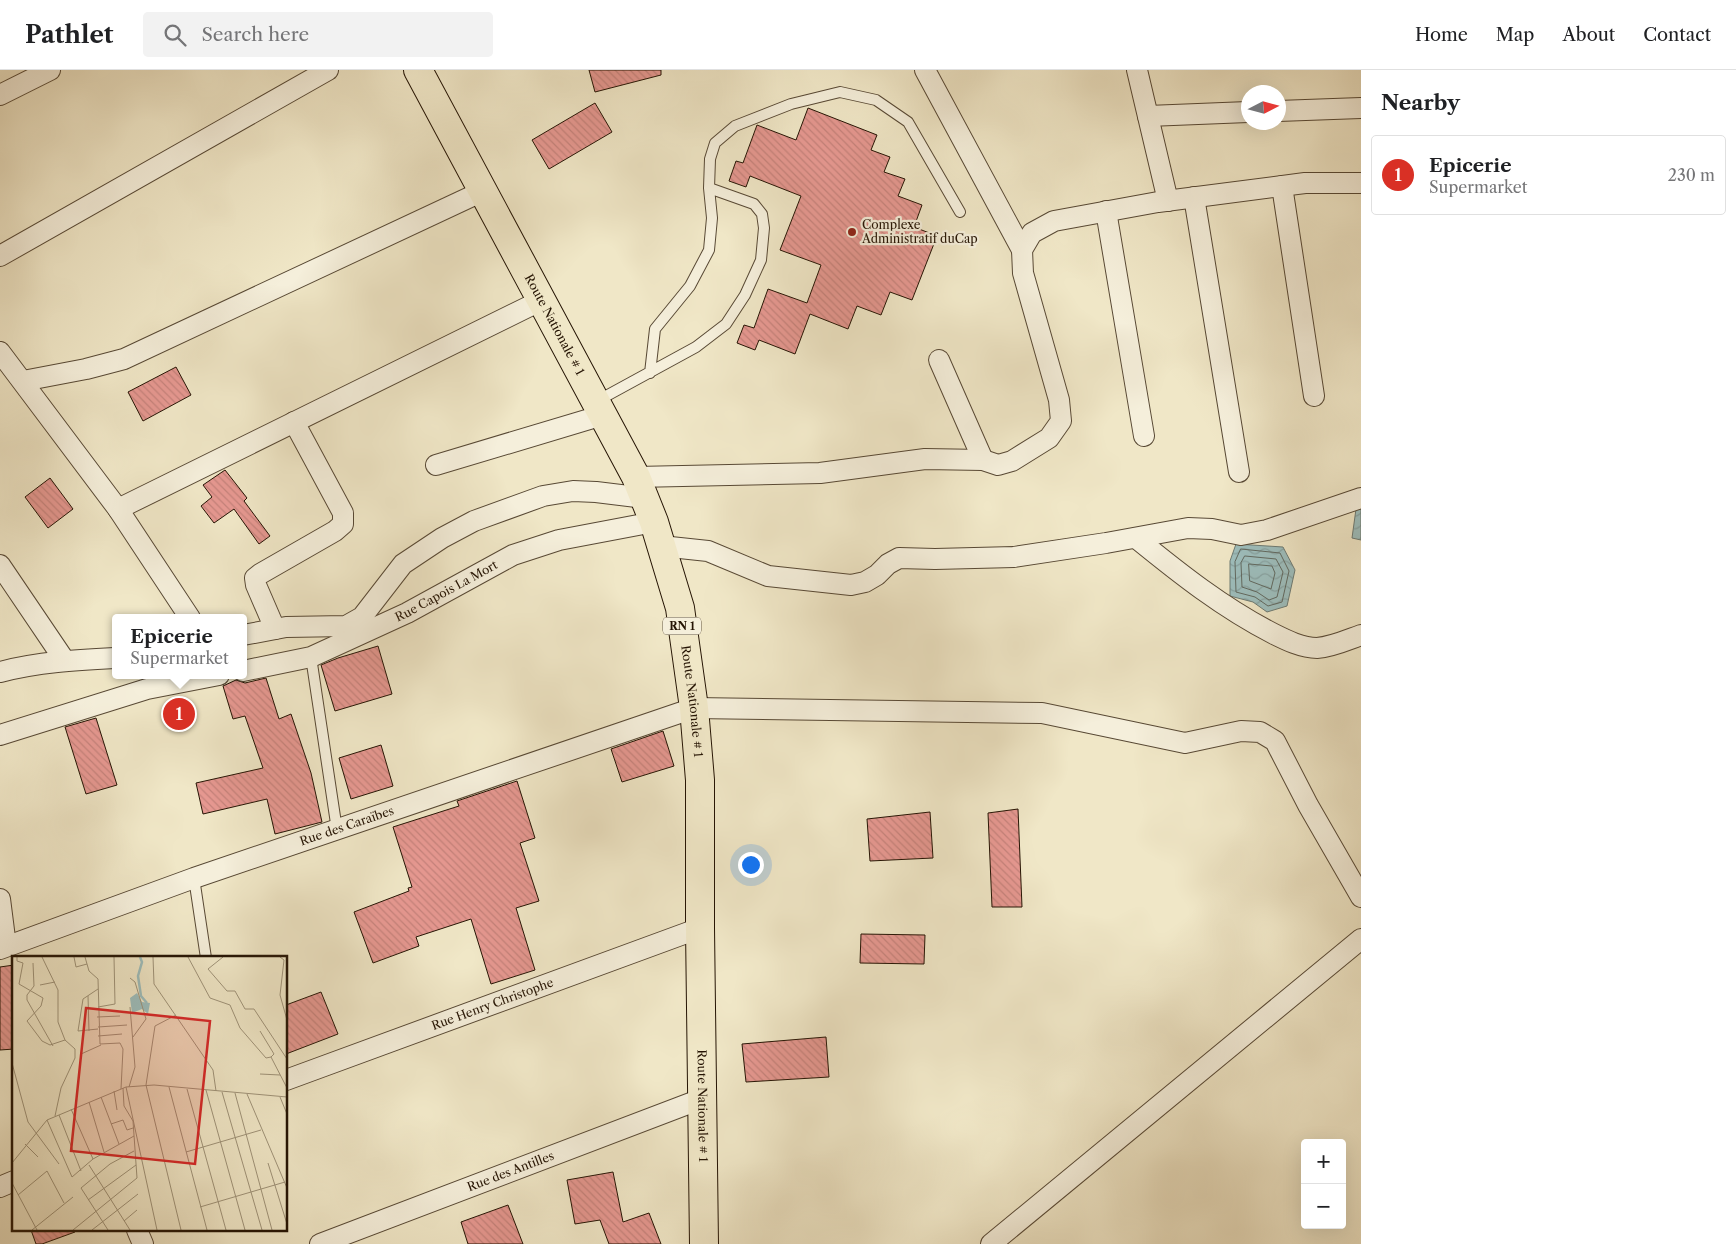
<!DOCTYPE html>
<html lang="en">
<head>
<meta charset="utf-8">
<style>
  :root { --surface:#fff; --page:#f2f2f2; --text:#202124; --muted:#757577; --line:#e0e0e0; --accent:#d93025 }
  body { margin:0; font-family:"Libre Caslon Text",serif; background:var(--page); color:var(--text) }
  .controls { position:absolute; right:15px; bottom:15px; display:grid; overflow:hidden; border-radius:5px; box-shadow:0 5px 20px #0002 }
  .controls button { width:45px; height:45px; display:grid; place-items:center; padding:0; border:0; border-bottom:1px solid var(--line); background:var(--surface); color:var(--text); font:25px sans-serif }
  .compass { position:absolute; left:1241px; top:15px; width:45px; height:45px; border-radius:50%; background:var(--surface); box-shadow:0 5px 20px #0002; rotate:84deg }
  .you { position:absolute; left:750px; top:794px; width:18px; height:18px; margin:-12px; border:4px solid #fff; border-radius:50%; background:#1a73e8; box-shadow:0 0 0 8px #1a73e833 }
  .badge { display:grid; place-items:center; width:32px; height:32px; border-radius:50%; background:var(--accent); color:#fff; font-size:16px; font-weight:700 }
  .pin { position:absolute; translate:-50% -50%; border:2px solid #fff; box-shadow:0 1px 5px #0006 }
  .popup { position:absolute; left:112px; top:544px; width:135px; height:65px; box-sizing:border-box; display:grid; place-content:center; border-radius:5px; background:var(--surface); filter:drop-shadow(0 1px 4px #0005); font-size:16px; white-space:nowrap; color:var(--muted) }
  .popup b { font-size:19px; color:var(--text) }
  .popup::after { content:''; position:absolute; left:50%; top:100%; margin-left:-10px; border:10px solid transparent; border-top-color:var(--surface) }
  .list { margin:0; padding:0; list-style:none }
  h2 { display:flex; justify-content:space-between; align-items:center; height:65px; margin:0; padding:0 20px; font-size:21px }
  h2 small { font-size:16px; font-weight:400; color:var(--muted) }
  .list li { display:grid; grid-template-columns:32px 1fr auto; gap:15px; align-items:center; box-sizing:border-box; height:80px; margin:0 10px 10px; padding:0 10px; border:1px solid var(--line); border-radius:5px }
  .list b { display:block; font-size:19px; white-space:nowrap }
  .list p { margin:0; font-size:16px; white-space:nowrap; color:var(--muted) }
  .list em { font-size:16px; font-style:normal; color:var(--muted) }
  .icon { flex:none; width:28px; height:28px; fill:none; stroke:currentColor; stroke-width:2; stroke-linecap:round; stroke-linejoin:round }
  .map { position:relative; flex:none; width:1361px; height:1174px; overflow:hidden }
  header { display:flex; align-items:center; gap:30px; box-sizing:border-box; height:70px; padding:0 25px; background:var(--surface); border-bottom:1px solid var(--line) }
  header strong { font-size:24px }
  nav { display:flex; gap:28px; margin-inline-start:auto; font-size:18px }
  .search { width:350px; height:45px; background:var(--page); display:flex; align-items:center; gap:12px; box-sizing:border-box; padding:0 18px; border-radius:5px; color:var(--muted); font-size:19px }
  main { display:flex }
  aside { flex:1; background:var(--surface) }
  .map>svg:first-child { display:block }
  .water { fill:url(#water-waves); stroke:#6d7a73 }
  .lines { fill:none; stroke-linecap:round; stroke-linejoin:round }
  .shore { stroke:#616960; stroke-width:1 }
  .building { fill:url(#building-back-hatch); stroke:#251404 }
  .service-casing { stroke:#584935; stroke-width:12 }
  .minor-casing { stroke:#584935; stroke-width:22 }
  .primary-casing { stroke:#251404; stroke-width:30 }
  .service { stroke:#f5efdb; stroke-width:10 }
  .minor { stroke:#f5efdb; stroke-width:20 }
  .primary { stroke:#f0e7c7; stroke-width:28 }
  .poi-dot { fill:#8f2418; stroke:#f5efdb; stroke-width:2 }
  .labels { text-anchor:middle; stroke-width:4.5; stroke-linejoin:round; paint-order:stroke }
  .shield { fill:#f5efdb; stroke:#635644; stroke-width:1 }
  .shield-label { font-size:11px; font-weight:bold; fill:#251404 }
  .poi-label { font-size:12px; fill:#251404; stroke:#f5efdb; text-anchor:start }
  .street-label { font-size:12px; fill:#251404; stroke:#f5efdb }
  .inset-river { fill:none; stroke:#9dbebd; stroke-width:2.5 }
  .inset-road { fill:none; stroke:#9f9379; stroke-width:1 }
  .view { fill:#d62828; fill-opacity:0.15; stroke:#d62828; stroke-width:2.5 }
  .inset-edge { fill:none; stroke:#251404; stroke-width:2.5 }
</style>
</head>
<body>
<header>
<strong>Pathlet</strong>
<div class="search"><svg class="icon" aria-label="search" viewBox="0 0 24 24"><circle cx="10" cy="10" r="6"/><path d="M15 15l6 6"/></svg>Search here</div>
<nav><a>Home</a><a>Map</a><a>About</a><a>Contact</a></nav>
</header>
<main>
<div class="map">
<svg width="1361" height="1174" viewBox="0 0 1361 1174">
  <defs>
    <pattern id="water-waves" width="16" height="10" patternUnits="userSpaceOnUse" patternTransform="scale(1.25)"><rect width="16" height="10" fill="#9dbebd"/><path d="M0 5q4-4 8 0t8 0" fill="none" stroke="#87a2a1"/></pattern>
    <pattern id="building-back-hatch" width="6" height="6" patternUnits="userSpaceOnUse" patternTransform="scale(1.25)"><rect width="6" height="6" fill="#e69891"/><path d="M-1 5l2 2M0 0l6 6M5-1l2 2" fill="none" stroke="#c5827b"/></pattern>
  </defs>
  <rect width="100%" height="100%" fill="#f0e7c7"/>
  <filter id="stains"><feTurbulence type="fractalNoise" baseFrequency=".004" numOctaves="4"/><feColorMatrix values="0 0 0 0 .2 0 0 0 0 .09 0 0 0 0 .02 0 0 0 .5 -.17"/></filter>
  <radialGradient id="worn" r=".72"><stop offset=".6" stop-color="#630" stop-opacity="0"/><stop offset="1" stop-color="#630" stop-opacity=".3"/></radialGradient>
  <!-- water -->
  <path class="water" d="M 1356,439 L 1361,439 L 1361,470 L 1352,468 Z
    M 1236,474 L 1283,477 L 1295,500 L 1287,536 L 1267,542 L 1253,532 L 1230,526 L 1230,491 Z"/>
  <g class="lines">
    <!-- shore -->
    <path class="shore" d="M 1241,479 L 1280,483 L 1289,501 L 1282,532 L 1268,536 L 1255,527 L 1236,522 L 1235,492 Z
      M 1245,486 L 1276,489 L 1283,502 L 1277,527 L 1269,530 L 1257,522 L 1242,517 L 1241,493 Z
      M 1249,494 L 1272,496 L 1275,503 L 1271,519 L 1250,511 Z"/>
  </g>
  <!-- building -->
  <path class="building" d="M 589,0 L 661,0 L 661,5 L 595,22 Z
    M 595,33 L 612,62 L 549,99 L 532,70 Z
    M 808,38 L 877,65 L 871,80 L 890,87 L 884,102 L 905,109 L 898,126 L 922,135 L 914,157 L 937,166 L 912,230 L 890,222 L 881,245 L 857,236 L 848,259 L 810,244 L 795,284 L 759,270 L 755,280 L 737,273 L 744,255 L 754,258 L 768,219 L 807,233 L 821,195 L 780,180 L 801,126 L 750,106 L 746,117 L 729,111 L 736,91 L 743,93 L 757,55 L 796,70 Z
    M 176,297 L 191,325 L 143,351 L 128,322 Z
    M 225,400 L 247,428 L 244,431 L 270,466 L 259,474 L 234,439 L 214,453 L 201,436 L 212,427 L 203,415 Z
    M 50,408 L 73,439 L 48,458 L 25,427 Z
    M 378,576 L 392,624 L 335,641 L 321,595 L 338,588 Z
    M 266,608 L 279,649 L 291,644 L 311,703 L 322,752 L 275,764 L 267,729 L 203,744 L 196,713 L 263,698 L 245,646 L 233,649 L 223,616 L 236,610 L 245,613 Z
    M 96,648 L 117,715 L 86,724 L 65,657 Z
    M 663,661 L 674,696 L 622,712 L 611,679 Z
    M 381,675 L 393,716 L 351,729 L 339,688 Z
    M 517,711 L 535,768 L 520,773 L 539,831 L 516,838 L 535,900 L 491,914 L 471,849 L 416,867 L 419,876 L 373,893 L 354,842 L 409,821 L 408,818 L 412,817 L 393,757 L 459,736 L 457,731 Z
    M 1018,739 L 1022,837 L 992,837 L 988,743 Z
    M 930,742 L 933,788 L 870,791 L 867,749 Z
    M 861,864 L 925,865 L 924,894 L 860,893 Z
    M 14,895 L 14,979 L 0,980 L 0,897 Z
    M 321,922 L 338,964 L 286,984 L 286,935 Z
    M 826,967 L 829,1007 L 746,1012 L 742,974 Z
    M 613,1102 L 623,1152 L 649,1143 L 661,1174 L 609,1174 L 600,1150 L 575,1154 L 567,1110 Z
    M 508,1135 L 523,1174 L 468,1174 L 461,1152 Z
    M 31,1160 L 75,1160 L 75,1162 L 42,1174 L 36,1174 Z"/>
  <g class="lines">
    <!-- service casing -->
    <g class="service-casing">
      <path id="service" d="M 650,303 L 655,259 L 690,216 L 709,180 L 712,148 L 709,118 L 710,89 L 715,73 L 735,56 L 791,34 L 840,22 L 876,30 L 908,52 L 960,142
        M 597,331 L 696,277 L 726,254 L 745,225 L 761,190 L 764,158 L 762,144 L 754,134 L 709,118
        M 311,587 L 337,760
        M 194,808 L 206,888"/>
    </g>
    <!-- minor casing -->
    <g class="minor-casing">
      <g id="minor">
        <path d="M 925,0 L 1022,180"/>
        <path d="M 1137,0 L 1168,131"/>
        <path d="M 0,25 L 50,0"/>
        <path d="M 1278,41 L 1361,38"/>
        <path d="M 1148,46 L 1248,42"/>
        <path d="M 1282,116 L 1314,326"/>
        <path d="M 1194,127 L 1239,402"/>
        <path d="M 1106,141 L 1144,366"/>
        <path d="M 0,186 L 328,0"/>
        <path d="M 0,282 L 118,439 L 190,548"/>
        <path d="M 939,290 L 983,390"/>
        <path d="M 23,311 L 86,299 L 124,289 L 483,121"/>
        <path d="M 436,395 L 603,345"/>
        <path d="M 636,407 L 820,403 L 925,389 L 983,390 L 998,395 L 1012,391 L 1049,368 L 1061,351 L 1059,330 L 1023,203 L 1022,180 L 1032,163 L 1054,151 L 1158,132 L 1305,113 L 1361,113"/>
        <path d="M 118,439 L 542,230"/>
        <path d="M 1136,468 C 1179,503 1223,538 1274,564 C 1286,570 1302,578 1317,578 C 1332,577 1347,570 1361,565"/>
        <path d="M 661,476 L 708,481 L 768,506 L 851,515 L 865,512 L 877,505 L 888,494 L 899,488 L 935,489 L 1014,487 L 1106,473 L 1188,458 L 1212,459 L 1241,465 L 1267,460 L 1361,428"/>
        <path d="M 0,495 L 65,591"/>
        <path d="M 275,559 L 256,515 L 255,508 L 260,504 L 335,461 L 343,454 L 343,443 L 294,352"/>
        <path d="M 243,565 L 286,557 L 346,556 L 362,547 L 403,494 L 442,468 L 474,451 L 543,426 L 573,421 L 596,422 L 645,428"/>
        <path id="s1" d="M 243,601 L 311,587 L 407,543 L 513,485 L 559,470 L 654,452"/>
        <path d="M 0,602 C 38,592 76,590 115,588"/>
        <path d="M 0,665 L 147,619 L 219,605"/>
        <path d="M 0,829 L 6,876"/>
        <path id="s2" d="M 0,879 L 194,808 L 694,638 L 1042,643 L 1185,673 L 1241,661 L 1260,662 L 1275,671 L 1308,735 L 1361,827"/>
        <path id="s3" d="M 286,1010 L 700,858"/>
        <path d="M 0,1117 L 14,1111"/>
        <path d="M 137,1160 L 143,1174"/>
        <path id="s4" d="M 320,1174 L 701,1029"/>
        <path d="M 991,1174 L 1361,869"/>
      </g>
    </g>
    <!-- primary casing -->
    <g class="primary-casing">
      <g id="primary">
        <path id="s5" d="M 418,0 L 636,407 L 654,452 L 680,538 L 694,638 L 700,710 L 700,858 L 704,1174"/>
      </g>
    </g>
    <!-- service -->
    <use href="#service" class="service"/>
    <!-- minor -->
    <use href="#minor" class="minor"/>
    <!-- primary -->
    <use href="#primary" class="primary"/>
  </g>
  <!-- markers -->
  <circle class="poi-dot" cx="852" cy="162" r="5"/>
  <g class="labels">
    <!-- shield labels -->
    <rect class="shield" x="663" y="547.5" width="38" height="17" rx="4"/>
    <g class="shield-label">
      <text x="682" y="560">RN 1</text>
    </g>
    <!-- poi labels -->
    <g class="poi-label">
      <text x="862" y="159">Complexe<tspan x="862" dy="14">Administratif duCap</tspan></text>
    </g>
    <!-- street labels -->
    <g class="street-label">
      <text dy="4" stroke="none"><textPath href="#s5" startOffset="289">Route Nationale # 1</textPath></text>
      <text dy="4" stroke="none"><textPath href="#s1" startOffset="220">Rue Capois La Mort</textPath></text>
      <text dy="4" stroke="none"><textPath href="#s5" startOffset="694">Route Nationale # 1</textPath></text>
      <text dy="4" stroke="none"><textPath href="#s2" startOffset="368">Rue des Caraïbes</textPath></text>
      <text dy="4" stroke="none"><textPath href="#s3" startOffset="220">Rue Henry Christophe</textPath></text>
      <text dy="4" stroke="none"><textPath href="#s5" startOffset="1099">Route Nationale # 1</textPath></text>
      <text dy="4" stroke="none"><textPath href="#s4" startOffset="204">Rue des Antilles</textPath></text>
    </g>
  </g>
  <!-- overview -->
  <g transform="translate(12 886)">
    <rect width="275" height="275" fill="#f0e7c7"/>
    <path d="M 125,37 L 130,46 L 138,47 L 136,58 L 130,53 L 120,57 L 118,42 Z" fill="#9dbebd"/>
    <path class="inset-river" d="M 128,1 L 130,6 L 126,20 L 129,40 L 135,47"/>
    <path class="inset-road" d="M 5,1 L 5,5 L 11,7 L 7,28 L 31,42 L 29,50 L 15,65 L 30,85 L 38,89 L 53,84M 30,1 L 46,34 L 46,66 L 53,84 L 63,93 L 63,102 L 49,132 L 43,160M 62,1 L 64,11 L 75,8M 73,1 L 77,15 L 86,23 L 88,88 L 108,87 L 111,93 L 109,133M 141,1 L 142,28 L 201,114 L 204,135M 176,1 L 198,42 L 218,49 L 228,72 L 254,102 L 259,101M 211,1 L 196,13 L 215,35 L 223,35 L 233,53 L 242,53 L 275,103M 268,1 L 272,4 L 268,39 L 275,64M 21,7 L 22,30 L 15,39 L 15,44 L 41,90M 118,22 L 123,26 L 134,63 L 121,81M 28,29 L 43,26M 86,33 L 71,43 L 66,75 L 86,73M 76,40 L 77,75M 86,51 L 103,48 L 102,1M 164,59 L 143,70 L 134,129 L 169,274M 85,61 L 108,60M 86,71 L 115,69M 248,75 L 262,98 L 259,101M 86,80 L 110,78M 69,98 L 89,89M 259,101 L 275,132M 0,107 L 16,166 L 47,208M 248,118 L 268,119M 114,131 L 145,274M 117,131 L 123,111 L 118,51M 157,131 L 195,274M 175,133 L 214,274M 194,134 L 233,274M 102,135 L 105,154M 210,136 L 250,274M 223,137 L 260,274M 235,138 L 275,232M 89,141 L 107,188M 268,141 L 275,158M 77,146 L 92,196M 59,153 L 81,203M 47,159 L 69,215M 35,164 L 60,221 L 81,203 L 122,180M 99,168 L 111,164 L 115,174 L 121,172M 13,188 L 26,201M 174,196 L 249,174M 0,207 L 35,164 L 114,131 L 142,129 L 275,141M 256,207 L 275,268M 77,209 L 118,274M 0,227 L 25,274M 6,239 L 35,215 L 52,247M 76,244 L 124,209M 188,251 L 273,226M 112,265 L 125,254M 20,274 L 61,241M 61,274 L 125,222 L 121,165 L 112,150 L 111,132M 80,274 L 126,238M 96,274 L 69,232 L 98,208 L 122,195"/>
    <path class="view" d="M 74,52 L 198,65 L 183,208 L 59,195 Z"/>
    <rect width="275" height="275" class="inset-edge"/>
  </g>
  <rect width="100%" height="100%" filter="url(#stains)"/>
  <rect width="100%" height="100%" fill="url(#worn)"/>
</svg>
<div class="controls">
<button>+</button>
<button>−</button>
</div>
<svg class="compass" viewBox="-18 -18 36 36"><path d="M0-13l5 13h-10z" fill="#e53935"/><path d="M0 13l5-13h-10z" fill="#757577"/></svg>
<div class="you"></div>
<div class="pin badge" style="left:179px;top:644px">1</div>
<div class="popup"><b>Epicerie</b>Supermarket</div>
</div>
<aside>
<h2>Nearby<small></small></h2>
<ul class="list">
<li><span class="badge">1</span><div><b>Epicerie</b><p>Supermarket</p></div><em>230 m</em></li>
</ul>
</aside>
</main>
</body>
</html>
